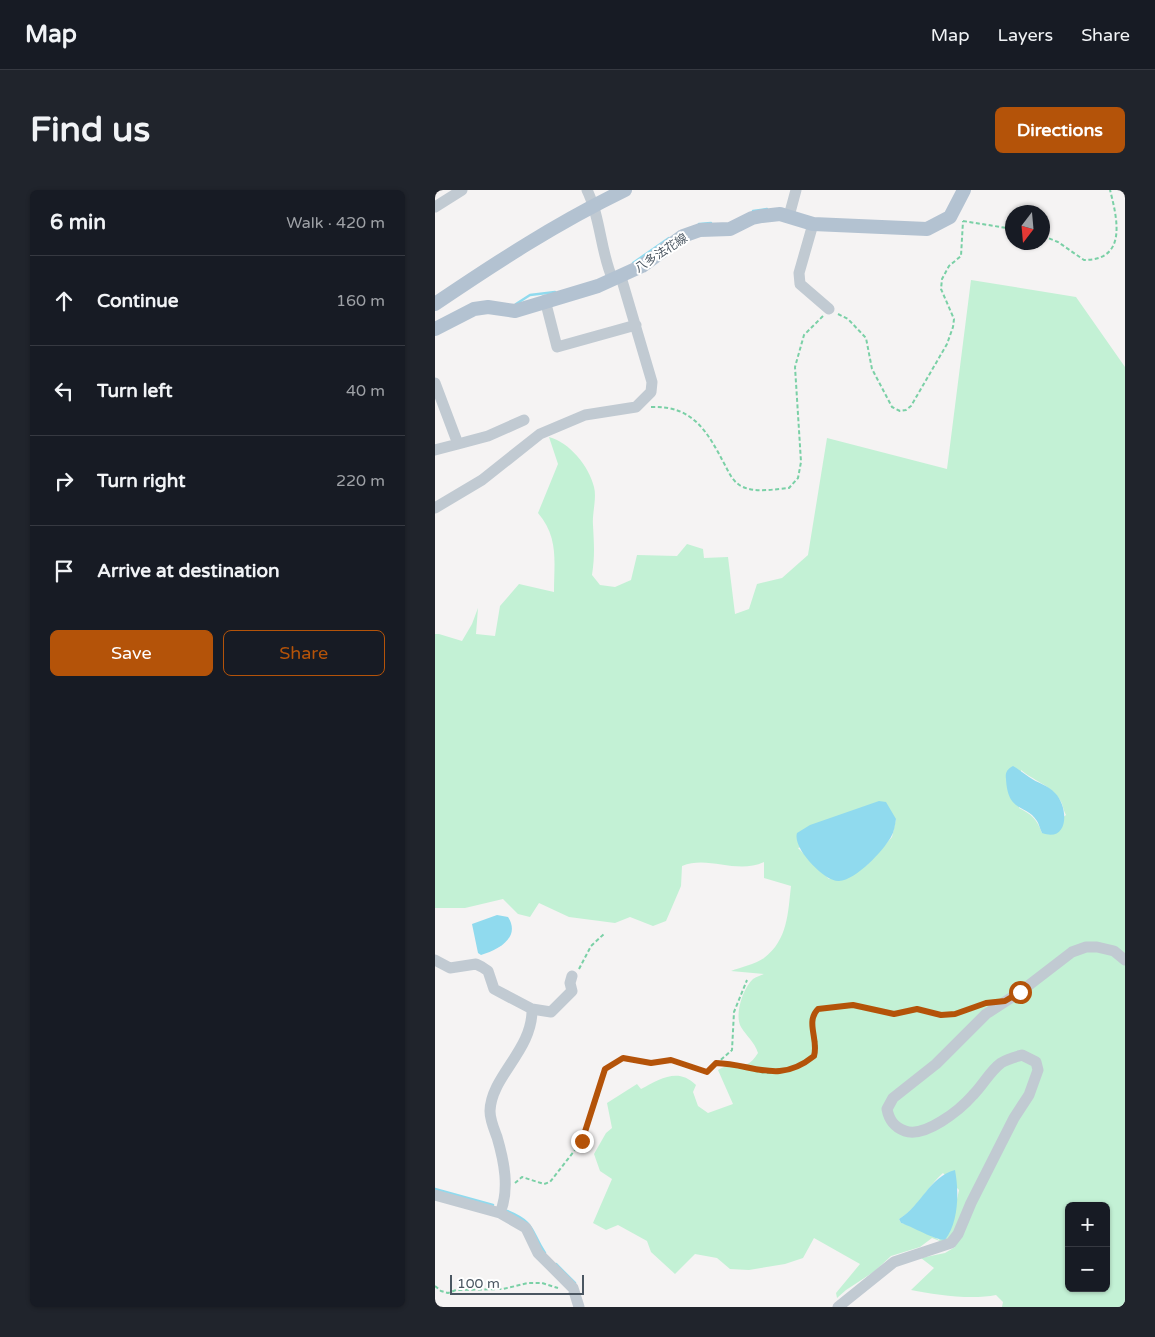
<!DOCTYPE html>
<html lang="en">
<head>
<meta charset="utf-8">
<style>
  :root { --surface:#171b24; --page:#20242c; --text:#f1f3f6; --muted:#9ea1a6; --line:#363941; --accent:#b45309 }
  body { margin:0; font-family:"Varela Round","Noto Sans JP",sans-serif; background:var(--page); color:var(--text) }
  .controls { position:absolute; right:15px; bottom:15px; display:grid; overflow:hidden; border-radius:8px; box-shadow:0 1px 4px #0004 }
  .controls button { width:45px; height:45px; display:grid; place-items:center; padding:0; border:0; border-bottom:1px solid var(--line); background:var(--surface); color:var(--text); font:25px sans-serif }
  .compass { position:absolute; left:570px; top:15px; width:45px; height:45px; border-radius:50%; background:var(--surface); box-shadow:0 1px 4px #0004; rotate:196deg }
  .scale { position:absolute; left:15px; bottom:12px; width:134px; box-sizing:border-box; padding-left:5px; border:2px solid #4a5661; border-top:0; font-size:14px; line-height:18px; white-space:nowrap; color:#4a5661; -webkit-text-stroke:4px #fff; paint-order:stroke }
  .stop { position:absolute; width:15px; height:15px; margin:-11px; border:4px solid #b45309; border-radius:50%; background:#fff }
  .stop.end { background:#b45309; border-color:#fff; box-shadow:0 1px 5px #0008 }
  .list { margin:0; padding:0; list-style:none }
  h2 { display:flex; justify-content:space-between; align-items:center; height:65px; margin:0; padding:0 20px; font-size:21px }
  h2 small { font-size:16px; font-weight:400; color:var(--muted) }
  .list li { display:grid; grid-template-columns:32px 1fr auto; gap:15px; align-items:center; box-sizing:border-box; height:90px; padding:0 20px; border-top:1px solid var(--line) }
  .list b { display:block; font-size:19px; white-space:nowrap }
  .list em { font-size:16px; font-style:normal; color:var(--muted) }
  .actions { display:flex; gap:10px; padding:15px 20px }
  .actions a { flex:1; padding:11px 0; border:1px solid var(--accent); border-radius:8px; text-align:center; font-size:18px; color:var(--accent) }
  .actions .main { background:var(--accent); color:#fff }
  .icon { flex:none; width:28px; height:28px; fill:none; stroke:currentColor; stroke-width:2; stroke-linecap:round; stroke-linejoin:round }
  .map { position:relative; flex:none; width:690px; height:1117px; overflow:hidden; border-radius:8px }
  header { display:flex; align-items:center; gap:30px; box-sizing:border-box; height:70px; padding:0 25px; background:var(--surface); border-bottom:1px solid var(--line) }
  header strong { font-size:24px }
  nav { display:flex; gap:28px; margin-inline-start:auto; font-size:18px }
  .intro { display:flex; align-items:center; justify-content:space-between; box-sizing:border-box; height:120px; padding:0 30px }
  h1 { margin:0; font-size:35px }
  .button { padding:12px 22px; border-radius:8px; background:var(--accent); color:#fff; font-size:18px; font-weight:700 }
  main { display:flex; gap:30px; padding:0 30px }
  aside { flex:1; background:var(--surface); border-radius:8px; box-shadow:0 1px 4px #0004 }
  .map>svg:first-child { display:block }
  .green { fill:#c3f1d5; fill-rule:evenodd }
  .water { fill:#90daee }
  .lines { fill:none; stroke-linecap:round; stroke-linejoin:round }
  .stream { stroke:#90daee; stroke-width:2.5 }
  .path { stroke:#7ad0a6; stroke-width:2; stroke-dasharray:4 2.5; stroke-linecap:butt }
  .minor { stroke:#c1cad2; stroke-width:11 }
  .major { stroke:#b3c2d1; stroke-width:14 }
  .route { stroke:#b45309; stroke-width:6 }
  .labels { text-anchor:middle; stroke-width:4; stroke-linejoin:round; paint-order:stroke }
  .street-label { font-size:12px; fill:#4a5661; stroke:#fff }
</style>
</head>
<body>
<header>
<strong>Map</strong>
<nav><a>Map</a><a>Layers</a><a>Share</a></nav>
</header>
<div class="intro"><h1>Find us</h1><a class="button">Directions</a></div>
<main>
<aside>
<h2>6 min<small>Walk · 420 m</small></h2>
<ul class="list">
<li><svg class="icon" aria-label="ahead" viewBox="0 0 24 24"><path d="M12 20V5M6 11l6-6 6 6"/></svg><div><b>Continue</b></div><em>160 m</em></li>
<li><svg class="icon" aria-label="left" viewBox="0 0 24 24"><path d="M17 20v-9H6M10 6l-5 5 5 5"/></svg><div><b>Turn left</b></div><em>40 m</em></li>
<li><svg class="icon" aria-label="right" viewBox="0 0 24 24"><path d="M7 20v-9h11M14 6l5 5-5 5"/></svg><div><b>Turn right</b></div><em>220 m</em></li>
<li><svg class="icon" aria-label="arrive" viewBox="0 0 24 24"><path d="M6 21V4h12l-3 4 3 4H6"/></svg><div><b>Arrive at destination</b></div></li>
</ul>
<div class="actions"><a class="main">Save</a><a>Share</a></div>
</aside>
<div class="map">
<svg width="690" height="1117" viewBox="0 0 690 1117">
  <rect width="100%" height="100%" fill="#f5f3f3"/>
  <!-- green -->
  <path class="green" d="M 536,90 L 641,107 L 690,177 L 690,1117 L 567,1117 L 568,1112 L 561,1105 C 537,1110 500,1105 476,1100 L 499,1078 L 486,1068 L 510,1063 L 520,1057 L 497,1048 L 485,1057 L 456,1066 L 440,1081 L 411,1100 L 402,1108 L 401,1103 L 425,1074 L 379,1048 L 368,1068 L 350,1074 L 314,1080 L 295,1079 L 282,1068 L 260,1064 L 240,1084 L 216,1062 L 212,1051 L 183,1035 L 171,1040 L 158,1033 L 177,989 L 165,981 L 159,964 L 171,943 L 177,938 L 172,913 L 202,894 L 206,899 C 225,889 243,877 261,895 L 258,902 L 263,916 L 273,923 L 298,914 L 283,880 C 298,870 310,885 323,863 C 319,851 312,847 306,837 C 299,825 308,798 318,789 C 321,787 326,785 329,784 L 296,781 C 306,777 321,774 329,768 C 353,750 353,722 356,696 L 329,688 L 329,672 C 301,685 274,665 247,676 L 246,696 L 231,731 L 218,736 L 195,727 L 180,733 L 134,727 L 104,713 L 95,727 L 83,724 L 68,709 L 30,718 L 0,718 L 0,444 L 4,444 L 27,451 L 37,434 L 43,418 L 41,444 L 60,446 L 65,416 L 84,394 L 119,402 C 119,371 124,348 103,323 L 123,274 L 114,247 C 134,252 154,276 159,297 C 162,308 157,323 158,335 C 159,355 160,365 157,385 L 165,395 L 180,397 L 196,390 L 202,365 L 242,366 L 252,354 L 268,359 L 269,368 L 293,367 L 300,424 L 314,419 L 322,394 L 347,388 L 373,365 L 392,248 L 512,279 ZM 586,580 C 597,590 616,595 625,610 C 628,614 628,620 631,625 L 607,643 C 602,629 596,624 584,618 ZM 461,629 L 457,647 L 432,675 L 394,689 L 363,658 ZM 508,983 L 524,1000 L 518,1028 L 504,1050 L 484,1038 L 466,1033 L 464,1029 C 484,1017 492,997 508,983 ZM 634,1016 L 671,1016 L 671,1098 L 634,1098 Z"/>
  <!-- water -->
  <path class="water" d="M 578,576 C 584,579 588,583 594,587 C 602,593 613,595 620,603 C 634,617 634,653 607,643 C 605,639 604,634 602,631 C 591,613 573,624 571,589 C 570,583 572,579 578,576 Z
    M 444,611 L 451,612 L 461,629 C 460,635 459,642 456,647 C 448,661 421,690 404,691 C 390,692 357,658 362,643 L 375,635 Z
    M 62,725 L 73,727 C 86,747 64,760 46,765 L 43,763 L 37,734 Z
    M 520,980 C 524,1001 524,1032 510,1050 C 500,1050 478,1037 466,1033 L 464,1029 C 487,1015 494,987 520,980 Z"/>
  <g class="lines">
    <!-- stream -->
    <path class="stream" d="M 318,21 L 332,19
      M 264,34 L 276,33
      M 198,73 L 234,48
      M 81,114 L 95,105 L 120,102
      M 0,999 L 58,1015
      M 72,1021 C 101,1033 95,1040 110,1063
      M 121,1074 L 140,1093"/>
    <!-- path -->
    <path class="path" d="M 528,31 L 578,39
      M 608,46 L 623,52 L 649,70 C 690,70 684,34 675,0
      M 403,124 L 413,129 L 431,148 L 437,179 L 457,217 L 465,221 L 471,220 L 476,216 L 512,154 L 518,137 L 519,129 L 506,99 L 507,89 L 514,76 L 526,66 L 528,31
      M 216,217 C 259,215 273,243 291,277 C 295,285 299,293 308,297 C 321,303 340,299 354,298 L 363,288 L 366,272 L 360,177 L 369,145 L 388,126
      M 144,779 L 156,756 L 170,743
      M 281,873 C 300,873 319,883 335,883 C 349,882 383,874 382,855 C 380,842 372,830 383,819 L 419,815 L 459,824 L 482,819 L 506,825 L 520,824 L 546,815
      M 80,993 L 87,987 L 109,994 L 115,992 L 147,951 L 164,904 L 166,890 L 171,879 L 180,872 L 187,868 L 216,873 L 236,870 L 272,882 L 297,860 L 299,822 L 312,790
      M 0,1096 L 6,1101 L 13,1103 L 21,1100 L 68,1099 L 93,1093 L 107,1093 L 123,1098"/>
    <!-- minor -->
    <path class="minor" d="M 152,0 C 166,28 165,61 178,90
      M 0,17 L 27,0
      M 354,26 L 361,0
      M 378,34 L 364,83 L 365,94 L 394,119
      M 110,110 L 122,157 L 201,135
      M 0,193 L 23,254 L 0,260
      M 23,254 L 53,246 L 89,230
      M 0,318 L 47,290 L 105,244 L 150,225 L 201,217 L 216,202 L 217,192 L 186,87
      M 0,770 L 15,778 L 41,774 L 47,777 L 53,781 L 59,799 L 97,819 C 98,860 56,886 55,921 C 55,930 59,939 62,947 C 69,971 75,999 65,1023
      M 97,819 L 116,822 L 137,801 L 135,793 L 137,786
      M 0,1005 L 65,1023 L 91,1038 L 103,1063 L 138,1098 L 144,1117
      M 403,1117 L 459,1072 L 516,1053 L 523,1044 L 536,1013 L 579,928 L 594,905 L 603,880 L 601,872 L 587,865 C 580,867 572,869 566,873 C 555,881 548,895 538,905 C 525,920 490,948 470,941 C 459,937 454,930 452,919 L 458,908 L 501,874 L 551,824 L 585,802 L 637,762 L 651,757 L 662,757 L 679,761 L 690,770"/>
    <!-- major -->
    <path class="major" d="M 0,114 C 62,72 122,33 190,0
      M 0,139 L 39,119 L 53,117 L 80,121 L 163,96 L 207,76 L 248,46 L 265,40 L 295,39 L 317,28 L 327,26 L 345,24 L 378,34 L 492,39 L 515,27 L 529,0"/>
  </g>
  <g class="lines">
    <!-- route -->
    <path class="route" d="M 147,951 L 170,879 L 188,868 L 216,873 L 236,870 L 272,882 L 281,873 C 319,874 343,895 379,866 C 384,850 370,832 383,819 L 418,815 L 459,824 L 482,819 L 506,825 L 520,824 L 551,813 L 570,811 L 585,802"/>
  </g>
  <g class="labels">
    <!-- street labels -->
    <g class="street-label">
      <text transform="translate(226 63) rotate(-33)" y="4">八多法花線</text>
    </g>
  </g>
</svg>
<div class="controls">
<button>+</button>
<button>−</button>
</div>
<svg class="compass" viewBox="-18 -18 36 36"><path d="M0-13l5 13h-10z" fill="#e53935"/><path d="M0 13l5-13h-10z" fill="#9ea1a6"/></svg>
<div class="scale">100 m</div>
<div class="stop" style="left:585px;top:802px"></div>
<div class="stop end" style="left:147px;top:951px"></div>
</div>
</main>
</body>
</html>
